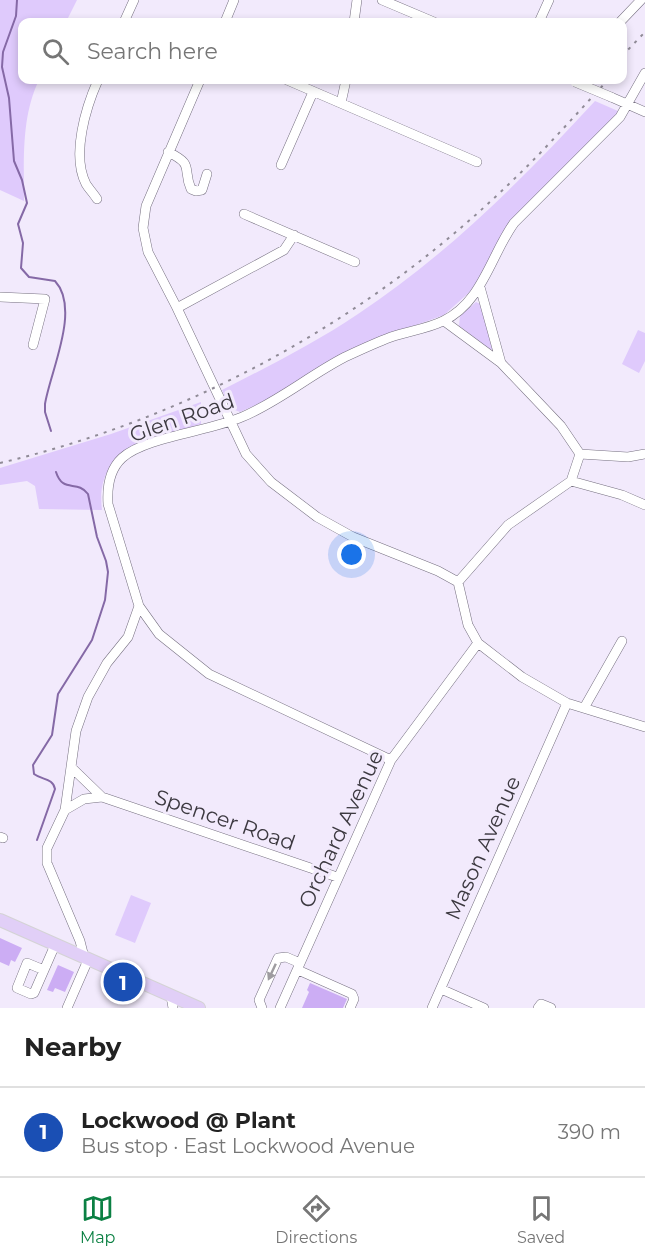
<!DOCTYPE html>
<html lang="en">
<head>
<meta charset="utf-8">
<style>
  :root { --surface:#fff; --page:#f6f6f6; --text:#222; --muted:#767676; --line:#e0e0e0; --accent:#0b8043 }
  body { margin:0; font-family:Montserrat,sans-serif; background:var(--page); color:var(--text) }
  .you { position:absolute; left:352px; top:555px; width:21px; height:21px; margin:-15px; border:4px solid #fff; border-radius:50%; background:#1a73e8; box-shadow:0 0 0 9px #1a73e833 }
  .badge { display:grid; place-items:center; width:39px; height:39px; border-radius:50%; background:var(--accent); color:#fff; font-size:20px; font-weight:700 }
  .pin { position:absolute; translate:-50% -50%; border:3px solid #fff; box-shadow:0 2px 6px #0006 }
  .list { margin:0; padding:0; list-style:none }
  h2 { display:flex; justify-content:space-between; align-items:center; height:78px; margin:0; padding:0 24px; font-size:26px }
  h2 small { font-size:20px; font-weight:400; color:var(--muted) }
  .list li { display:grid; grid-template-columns:39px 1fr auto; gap:18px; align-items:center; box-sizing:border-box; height:90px; padding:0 24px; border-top:2px solid var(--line) }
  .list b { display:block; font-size:22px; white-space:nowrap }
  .list p { margin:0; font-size:20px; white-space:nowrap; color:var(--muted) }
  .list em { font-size:20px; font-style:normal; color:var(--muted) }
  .icon { flex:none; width:33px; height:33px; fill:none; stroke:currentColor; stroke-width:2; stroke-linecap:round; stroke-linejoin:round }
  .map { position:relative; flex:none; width:645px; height:1008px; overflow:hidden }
  .search { position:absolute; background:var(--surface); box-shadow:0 3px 9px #0003; left:18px; right:18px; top:18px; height:66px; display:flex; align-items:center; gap:15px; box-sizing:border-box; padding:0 21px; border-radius:12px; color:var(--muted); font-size:22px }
  .sheet { height:168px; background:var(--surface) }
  nav { display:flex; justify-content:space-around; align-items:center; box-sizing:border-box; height:84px; border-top:2px solid var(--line); background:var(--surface); font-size:16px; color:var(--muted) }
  nav a { display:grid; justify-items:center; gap:3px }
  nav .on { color:var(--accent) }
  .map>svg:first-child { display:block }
  .green { fill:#dfcafc }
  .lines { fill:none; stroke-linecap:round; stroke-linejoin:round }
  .stream { stroke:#8569a6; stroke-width:2 }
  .building { fill:#ccadf4 }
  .minor-casing { stroke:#767080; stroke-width:10 }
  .major-casing { stroke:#d4d3d5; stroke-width:14 }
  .minor { stroke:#fff; stroke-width:9 }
  .major { stroke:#e1cff7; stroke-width:12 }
  .rail { stroke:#908b97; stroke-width:2; stroke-dasharray:3 6; stroke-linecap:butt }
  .minor-bridge-casing { stroke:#767080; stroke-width:10; stroke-linecap:butt }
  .minor-bridge { stroke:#fff; stroke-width:9 }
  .oneway { fill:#9e9ca0 }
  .labels { text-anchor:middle; stroke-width:6; stroke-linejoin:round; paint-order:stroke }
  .street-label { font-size:21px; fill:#3c3940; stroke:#f2eafc }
</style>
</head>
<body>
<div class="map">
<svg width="645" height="1008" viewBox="0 0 645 1008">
  <rect width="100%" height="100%" fill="#f2eafc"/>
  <!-- green -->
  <path class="green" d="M 0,0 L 77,0 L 66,22 L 22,22 L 22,80 L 39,80 C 21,117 24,160 24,201 L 0,190 Z
    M 595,101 L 618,111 L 617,115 L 508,224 L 473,289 L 444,315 L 377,339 L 265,401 L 240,412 L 230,408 L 222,390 C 269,366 315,343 358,314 C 447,255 523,179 595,101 Z
    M 476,302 L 482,305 L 493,349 L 491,350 L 459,326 L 460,316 Z
    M 638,330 L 645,333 L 645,361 L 639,373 L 622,364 Z
    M 201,402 L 201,424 C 154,439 94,446 102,510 L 39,509 L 35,486 L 27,481 L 0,485 L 0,468 L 111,434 Z
    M 131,895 L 151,903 L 135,943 L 115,935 Z"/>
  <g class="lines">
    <!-- stream -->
    <path class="stream" d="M 17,0 L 16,16 L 3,52 L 2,67 L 9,98 L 14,161 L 22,180 L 27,203 L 18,224 L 23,243 L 21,268 L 29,277 L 55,281 C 81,309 50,372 45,404 L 45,412 L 51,431
      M 37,840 L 55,789 C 53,778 42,780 34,774 L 33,765 L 52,735 L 58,694 L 92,640 L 105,600 L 108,572 L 106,561 L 97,537 L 88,494 C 77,479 63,494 56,472"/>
  </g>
  <!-- building -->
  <path class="building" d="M 0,938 L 22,948 L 15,962 L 11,960 L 9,966 L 0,962 Z
    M 58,965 L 74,972 L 65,992 L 55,988 L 53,992 L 47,990 Z
    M 310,983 L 347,999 L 343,1008 L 302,1008 L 309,992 L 307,990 Z"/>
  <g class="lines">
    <!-- minor casing -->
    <g class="minor-casing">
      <path id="minor" d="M 382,0 L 434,22
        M 124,22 L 134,0
        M 225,22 L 234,0
        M 354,22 L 357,0
        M 539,22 L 549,0
        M 620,22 L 641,0
        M 200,80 L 146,206 L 143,228 L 148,252 L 177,308 L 246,454 L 271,482 L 317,517 L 353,537 L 438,571 L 458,582
        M 287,80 L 477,162
        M 611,97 L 645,112
        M 341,103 L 346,80
        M 168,152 C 195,165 182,168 191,189 L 196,191 L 202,190 L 207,174
        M 281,165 L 313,92
        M 97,199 C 94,194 89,189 86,184 C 71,155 86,107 98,80
        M 244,214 L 355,262
        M 480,287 L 501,363 L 561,426 L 580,454 L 628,457 L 645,454
        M 0,297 L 45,299 L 33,345
        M 177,308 L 284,250 L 294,235
        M 444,321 L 501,363
        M 571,481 L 622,495 L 645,505
        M 458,582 L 468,625 L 478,643 L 522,677 L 567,703 L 645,727
        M 458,582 L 508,525 L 571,481 L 580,454
        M 139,606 L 159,634 L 209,674 L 391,760
        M 584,708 L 622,641
        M 71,767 L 102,797 L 337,877
        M 65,810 L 84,799 L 102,797
        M 0,837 L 3,838
        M 84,957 L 80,941 L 47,863 L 47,848 L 65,810 L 76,731 L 88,697 L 107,663 L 128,637 L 139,606 L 108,504 C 107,488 109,470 122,458 C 145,437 210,431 242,417 C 278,402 310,375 345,357 C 360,350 375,343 391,337 C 408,331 427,329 443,321 C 482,303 491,255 514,223 L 620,117 L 645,73
        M 44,970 L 27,963 L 17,988 L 31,994 L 34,993 L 55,945
        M 298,970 L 352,994 L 354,999 L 350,1008
        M 441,989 L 484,1008
        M 171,996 L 173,1008
        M 67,1008 L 88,960
        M 262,1008 L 259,1000 L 278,958 L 286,957 L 300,963
        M 280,1008 L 391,760 L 478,643
        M 432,1008 L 567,703
        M 538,1008 L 541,1004 L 551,1008"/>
    </g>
    <!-- major casing -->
    <g class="major-casing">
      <path id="major" d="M 0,920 L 199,1008"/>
    </g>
    <!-- minor -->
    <use href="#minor" class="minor"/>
    <!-- major -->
    <use href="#major" class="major"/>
    <!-- rail -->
    <path class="rail" d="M 622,56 L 645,32
      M 0,463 C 191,418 370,319 511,182 C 545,150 576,114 608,80"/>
    <!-- minor-bridge casing -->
    <g class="minor-bridge-casing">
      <path id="minor-bridge" d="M 575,82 L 611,97"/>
    </g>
    <!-- minor-bridge -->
    <use href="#minor-bridge" class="minor-bridge"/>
  </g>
  <!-- one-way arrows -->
  <defs><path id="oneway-solid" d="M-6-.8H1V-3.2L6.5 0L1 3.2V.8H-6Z" transform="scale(1.5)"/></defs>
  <use class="oneway" href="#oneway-solid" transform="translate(272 972) rotate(115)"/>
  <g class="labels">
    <!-- street labels -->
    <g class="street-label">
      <text transform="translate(182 418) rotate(-19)" y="7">Glen Road</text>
      <text transform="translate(225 820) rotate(19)" y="7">Spencer Road</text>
      <text transform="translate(341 829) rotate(-65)" y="7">Orchard Avenue</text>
      <text transform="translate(483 848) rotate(-66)" y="7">Mason Avenue</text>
    </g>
  </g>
</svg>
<div class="you"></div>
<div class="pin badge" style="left:123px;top:982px;background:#1a4fb4">1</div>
<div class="search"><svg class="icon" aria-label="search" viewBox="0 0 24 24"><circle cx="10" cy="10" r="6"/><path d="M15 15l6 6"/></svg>Search here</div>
</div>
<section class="sheet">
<h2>Nearby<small></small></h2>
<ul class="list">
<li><span class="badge" style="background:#1a4fb4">1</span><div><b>Lockwood @ Plant</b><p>Bus stop · East Lockwood Avenue</p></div><em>390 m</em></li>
</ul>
</section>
<nav>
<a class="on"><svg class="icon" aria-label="map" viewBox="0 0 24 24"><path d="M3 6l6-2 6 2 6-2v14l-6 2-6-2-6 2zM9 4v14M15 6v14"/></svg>Map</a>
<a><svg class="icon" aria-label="directions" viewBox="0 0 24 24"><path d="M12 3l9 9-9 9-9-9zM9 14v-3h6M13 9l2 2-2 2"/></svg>Directions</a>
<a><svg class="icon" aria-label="saved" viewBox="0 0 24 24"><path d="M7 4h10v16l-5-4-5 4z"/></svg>Saved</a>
</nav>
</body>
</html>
